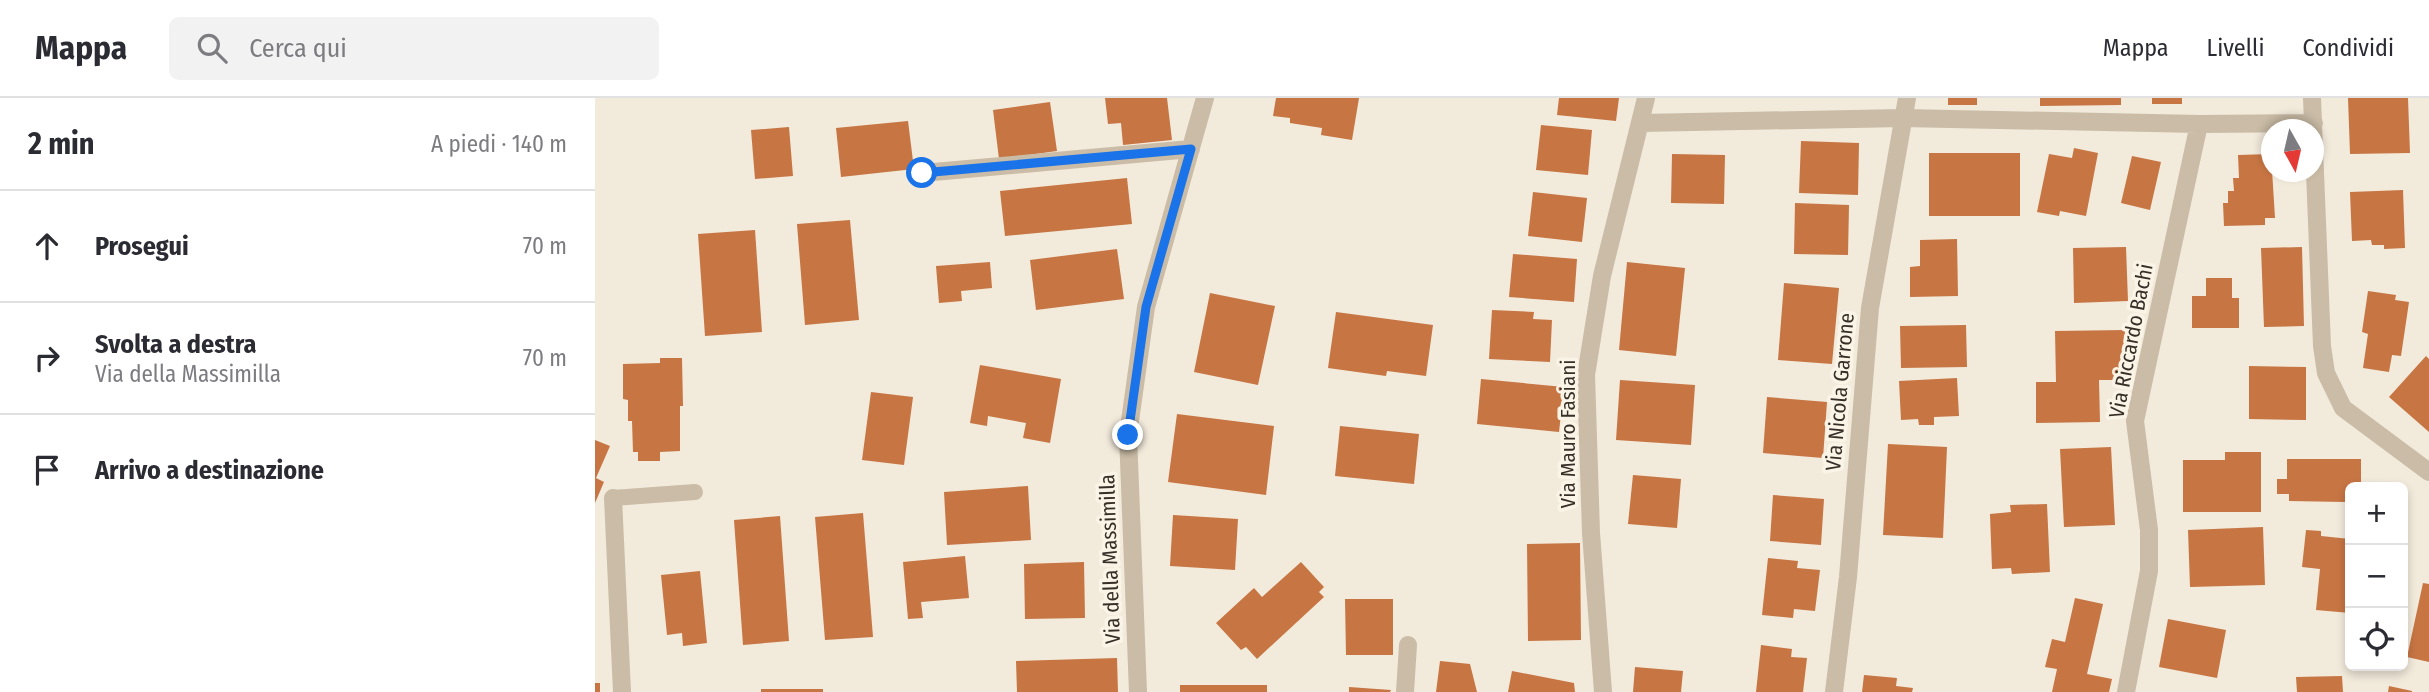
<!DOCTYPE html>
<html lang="it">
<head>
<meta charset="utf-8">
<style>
  :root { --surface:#fff; --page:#f2f2f3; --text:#2b2b33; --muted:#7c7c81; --line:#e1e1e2 }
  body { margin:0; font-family:"Fira Sans Condensed",sans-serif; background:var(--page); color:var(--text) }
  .controls { position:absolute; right:21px; bottom:21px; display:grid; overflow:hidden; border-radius:10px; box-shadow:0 4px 10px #0003 }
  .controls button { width:63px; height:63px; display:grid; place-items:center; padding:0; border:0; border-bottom:2px solid var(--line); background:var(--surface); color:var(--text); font:35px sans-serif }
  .compass { position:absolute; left:1666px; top:21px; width:63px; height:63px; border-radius:50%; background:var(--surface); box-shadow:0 4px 10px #0003; rotate:172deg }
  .stop { position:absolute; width:21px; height:21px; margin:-16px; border:5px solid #1a73e8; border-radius:50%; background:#fff }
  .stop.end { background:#1a73e8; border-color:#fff; box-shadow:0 2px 7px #0008 }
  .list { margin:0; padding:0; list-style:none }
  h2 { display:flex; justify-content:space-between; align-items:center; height:91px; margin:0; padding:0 28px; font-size:30px }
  h2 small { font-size:23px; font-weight:400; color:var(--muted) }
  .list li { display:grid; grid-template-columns:46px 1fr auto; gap:21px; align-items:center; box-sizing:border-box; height:112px; padding:0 28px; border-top:2px solid var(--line) }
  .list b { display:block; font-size:26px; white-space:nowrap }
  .list p { margin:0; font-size:23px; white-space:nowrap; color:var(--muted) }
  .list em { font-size:23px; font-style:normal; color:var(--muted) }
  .icon { flex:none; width:38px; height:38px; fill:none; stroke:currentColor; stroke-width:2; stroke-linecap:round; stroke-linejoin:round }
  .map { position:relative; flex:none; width:1834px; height:594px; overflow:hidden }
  header { display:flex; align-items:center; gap:42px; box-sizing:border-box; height:98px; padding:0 35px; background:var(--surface); border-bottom:2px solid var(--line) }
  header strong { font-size:33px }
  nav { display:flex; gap:38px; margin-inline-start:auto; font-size:24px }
  .search { width:490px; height:63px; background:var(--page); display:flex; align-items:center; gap:18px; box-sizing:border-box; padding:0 24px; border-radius:10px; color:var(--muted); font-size:26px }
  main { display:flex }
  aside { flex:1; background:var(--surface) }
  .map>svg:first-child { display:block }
  .building { fill:#c77543 }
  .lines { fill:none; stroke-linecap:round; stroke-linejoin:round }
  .service { stroke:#cabca6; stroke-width:16 }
  .minor { stroke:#cabca6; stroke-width:18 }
  .route { stroke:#1a73e8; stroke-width:9 }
  .labels { text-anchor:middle; stroke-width:7; stroke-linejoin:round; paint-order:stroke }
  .street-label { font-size:21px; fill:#362e27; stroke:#faf4e7 }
</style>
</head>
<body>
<header>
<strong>Mappa</strong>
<div class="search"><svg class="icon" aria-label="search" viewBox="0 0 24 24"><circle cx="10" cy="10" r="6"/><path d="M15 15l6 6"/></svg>Cerca qui</div>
<nav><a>Mappa</a><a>Livelli</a><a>Condividi</a></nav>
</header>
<main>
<aside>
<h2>2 min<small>A piedi · 140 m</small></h2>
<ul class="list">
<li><svg class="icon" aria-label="ahead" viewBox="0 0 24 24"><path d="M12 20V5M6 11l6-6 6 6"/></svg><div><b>Prosegui</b></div><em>70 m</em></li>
<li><svg class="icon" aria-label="right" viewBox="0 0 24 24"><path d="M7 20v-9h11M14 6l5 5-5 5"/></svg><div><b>Svolta a destra</b><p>Via della Massimilla</p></div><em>70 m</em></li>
<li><svg class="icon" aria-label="arrive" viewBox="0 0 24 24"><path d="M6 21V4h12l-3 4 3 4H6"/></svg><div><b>Arrivo a destinazione</b></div></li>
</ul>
</aside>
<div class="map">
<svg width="1834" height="594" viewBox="0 0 1834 594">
  <rect width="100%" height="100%" fill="#f2eadb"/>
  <!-- building -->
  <path class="building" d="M 510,0 L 572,0 L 577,42 L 528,47 L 526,25 L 513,26 Z
    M 681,0 L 764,0 L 757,42 L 726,37 L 727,30 L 695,25 L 695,20 L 678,18 Z
    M 964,0 L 1024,0 L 1021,23 L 962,17 Z
    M 1353,0 L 1382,0 L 1382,7 L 1353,7 Z
    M 1445,0 L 1526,0 L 1526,7 L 1445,8 Z
    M 1557,0 L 1587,0 L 1587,6 L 1557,6 Z
    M 1753,0 L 1813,0 L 1815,55 L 1755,56 Z
    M 455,4 L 462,53 L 404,61 L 398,12 Z
    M 313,23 L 319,71 L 246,79 L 241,30 Z
    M 946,27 L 997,32 L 993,77 L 941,72 Z
    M 194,29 L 198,78 L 160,81 L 156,32 Z
    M 1206,43 L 1264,45 L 1263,97 L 1204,95 Z
    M 1479,50 L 1503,55 L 1491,118 L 1465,113 L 1464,118 L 1442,114 L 1454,56 L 1477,60 Z
    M 1334,55 L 1425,55 L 1425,118 L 1334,118 Z
    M 1077,56 L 1130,57 L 1129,106 L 1076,105 Z
    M 1676,56 L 1680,120 L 1670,120 L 1670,127 L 1629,128 L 1628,105 L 1633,105 L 1633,93 L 1639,93 L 1638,80 L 1644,80 L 1643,57 Z
    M 1537,58 L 1566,64 L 1555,112 L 1526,105 Z
    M 532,80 L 537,126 L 410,138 L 405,93 Z
    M 1808,92 L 1810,150 L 1789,151 L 1789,147 L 1777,147 L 1776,142 L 1757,143 L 1755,94 Z
    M 938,94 L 992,100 L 987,144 L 933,138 Z
    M 1200,105 L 1254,107 L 1253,157 L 1199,156 Z
    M 255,122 L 264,222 L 210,227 L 202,126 Z
    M 160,132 L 167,234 L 110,238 L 103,136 Z
    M 1362,141 L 1363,198 L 1315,199 L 1315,169 L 1325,168 L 1325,142 Z
    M 1531,149 L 1533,203 L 1479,205 L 1478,150 Z
    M 1707,149 L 1709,228 L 1669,229 L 1666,150 Z
    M 522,151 L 529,201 L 441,212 L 435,162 Z
    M 918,156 L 982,161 L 979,204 L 914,199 Z
    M 395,164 L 397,190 L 366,193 L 367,203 L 344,205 L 341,168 Z
    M 1032,164 L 1090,170 L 1081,258 L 1024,252 Z
    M 1611,180 L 1637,180 L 1637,200 L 1644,200 L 1644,230 L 1597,230 L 1597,198 L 1611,198 Z
    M 1189,185 L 1244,190 L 1237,266 L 1183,262 Z
    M 1773,193 L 1801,197 L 1800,202 L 1814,204 L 1806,258 L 1797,257 L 1794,274 L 1768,270 L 1773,236 L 1767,234 Z
    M 615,195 L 680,208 L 663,287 L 599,274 Z
    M 897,212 L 939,214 L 938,221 L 957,222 L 955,264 L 894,261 Z
    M 741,214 L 838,227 L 831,278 L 792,273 L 791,278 L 733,270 Z
    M 1371,227 L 1372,269 L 1306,270 L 1305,228 Z
    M 1530,232 L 1531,271 L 1526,271 L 1526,282 L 1504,282 L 1505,324 L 1441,325 L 1441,284 L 1461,284 L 1460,233 Z
    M 1831,258 L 1834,261 L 1834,334 L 1794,299 Z
    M 65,260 L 87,260 L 88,308 L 85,308 L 85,353 L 65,354 L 65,363 L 43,363 L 43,354 L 38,354 L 37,323 L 33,323 L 33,302 L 28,301 L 28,266 L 65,265 Z
    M 385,267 L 466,281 L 455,345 L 428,340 L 431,325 L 393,318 L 392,328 L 375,325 Z
    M 1654,268 L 1711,269 L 1711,322 L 1654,321 Z
    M 1362,280 L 1364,318 L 1339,319 L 1339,327 L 1324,327 L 1323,321 L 1306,322 L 1304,283 Z
    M 886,281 L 969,289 L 964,334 L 882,326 Z
    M 1025,282 L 1100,287 L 1096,347 L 1021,342 Z
    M 276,294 L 318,299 L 309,367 L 267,362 Z
    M 1172,299 L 1232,304 L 1228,360 L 1168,355 Z
    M 582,316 L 679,328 L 671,397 L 573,384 Z
    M 745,328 L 824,336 L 819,386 L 740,378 Z
    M 0,342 L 15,348 L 1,380 L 9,384 L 0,405 Z
    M 1293,346 L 1352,349 L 1348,440 L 1288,437 Z
    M 1516,349 L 1520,427 L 1469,429 L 1465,351 Z
    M 1630,354 L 1666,354 L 1666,414 L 1588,414 L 1588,362 L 1630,362 Z
    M 1692,361 L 1766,361 L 1766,389 L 1755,389 L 1755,397 L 1751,397 L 1750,404 L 1694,403 L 1694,396 L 1682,396 L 1682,381 L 1692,381 Z
    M 1038,377 L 1086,381 L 1082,430 L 1033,426 Z
    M 433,388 L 436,442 L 352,447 L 349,394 Z
    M 1178,397 L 1229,401 L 1226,447 L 1175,443 Z
    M 1452,406 L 1455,474 L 1417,476 L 1416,470 L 1397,471 L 1395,416 L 1416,414 L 1415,407 Z
    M 268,415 L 278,539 L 230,542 L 220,419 Z
    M 578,417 L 643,421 L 640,472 L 575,468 Z
    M 185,418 L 194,543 L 148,547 L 139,422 Z
    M 1668,429 L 1670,487 L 1595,489 L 1593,432 Z
    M 1711,432 L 1726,433 L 1726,438 L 1755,441 L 1755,515 L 1721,512 L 1725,471 L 1707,469 Z
    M 985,445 L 986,542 L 933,543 L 932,446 Z
    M 370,458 L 374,500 L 326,504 L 328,520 L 313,521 L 308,464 Z
    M 1173,460 L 1203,463 L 1202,470 L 1225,472 L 1220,513 L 1199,511 L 1198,520 L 1167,517 Z
    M 489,464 L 490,520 L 430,521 L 429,466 Z
    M 706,464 L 729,489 L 724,494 L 729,499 L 662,561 L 651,549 L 646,552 L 621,525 L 659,490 L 667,499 Z
    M 105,473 L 112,545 L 88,548 L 87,535 L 72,537 L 66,477 Z
    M 1828,485 L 1834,486 L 1834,564 L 1812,559 Z
    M 1480,500 L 1508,506 L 1492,576 L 1517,581 L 1514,594 L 1457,594 L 1462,571 L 1450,569 L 1457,541 L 1470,544 Z
    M 750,501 L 798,501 L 798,557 L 751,557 Z
    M 1573,521 L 1631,532 L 1622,580 L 1564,569 Z
    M 1166,547 L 1197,551 L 1196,559 L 1212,560 L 1208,594 L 1161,594 Z
    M 522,560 L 523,594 L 422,594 L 421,563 Z
    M 845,563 L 875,566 L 882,594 L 841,594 Z
    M 1040,569 L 1088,573 L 1086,594 L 1038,594 Z
    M 917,573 L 979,585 L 980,594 L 913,594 Z
    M 1269,577 L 1302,580 L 1301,588 L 1318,590 L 1317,594 L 1267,594 Z
    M 1747,578 L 1748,594 L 1702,594 L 1701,579 Z
    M 0,585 L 5,585 L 5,594 L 0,594 Z
    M 585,587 L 672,587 L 672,594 L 585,594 Z
    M 1794,588 L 1817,593 L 1817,594 L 1793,594 Z
    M 754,589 L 796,592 L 795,594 L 754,594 Z
    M 166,591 L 228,591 L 228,594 L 166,594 Z"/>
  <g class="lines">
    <!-- service -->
    <path class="service" d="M 18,400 L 100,394"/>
    <!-- minor -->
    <path class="minor" d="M 1717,0 L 1727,248 L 1731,275 L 1748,310 L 1834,374
      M 1046,25 L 1308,20 L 1604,26 L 1719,25
      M 327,75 L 596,51
      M 18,400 L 27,594
      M 543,594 L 533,337 L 551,209 L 610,0
      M 810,594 L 813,547
      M 1008,594 L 996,435 L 991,277 L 1007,178 L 1051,0
      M 1239,594 L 1253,479 L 1275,210 L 1312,0
      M 1531,594 L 1554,473 L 1554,432 L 1540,323 L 1604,26"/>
  </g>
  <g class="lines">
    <!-- route -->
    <path class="route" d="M 327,75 L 596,51 L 551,209 L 533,337"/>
  </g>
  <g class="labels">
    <!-- street labels -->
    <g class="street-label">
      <text transform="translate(1536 243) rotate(-79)" y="7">Via Riccardo Bachi</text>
      <text transform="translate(1245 294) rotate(-85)" y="7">Via Nicola Garrone</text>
      <text transform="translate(973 336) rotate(-90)" y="7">Via Mauro Fasiani</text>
      <text transform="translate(515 461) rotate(-92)" y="7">Via della Massimilla</text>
    </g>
  </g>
</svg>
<div class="controls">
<button>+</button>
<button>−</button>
<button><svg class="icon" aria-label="locate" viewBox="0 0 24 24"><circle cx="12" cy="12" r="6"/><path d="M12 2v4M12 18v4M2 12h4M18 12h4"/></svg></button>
</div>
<svg class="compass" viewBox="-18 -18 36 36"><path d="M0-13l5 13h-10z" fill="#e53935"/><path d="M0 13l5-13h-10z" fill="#7c7c81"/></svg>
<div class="stop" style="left:327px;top:75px"></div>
<div class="stop end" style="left:533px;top:337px"></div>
</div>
</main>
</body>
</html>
